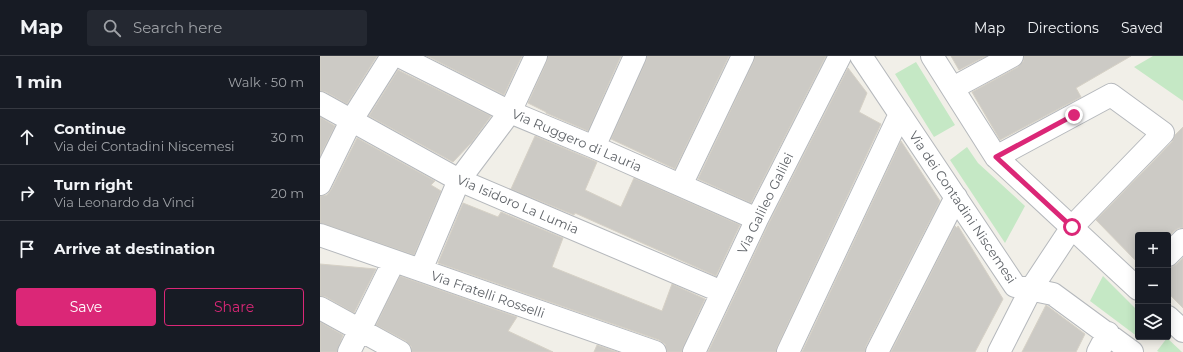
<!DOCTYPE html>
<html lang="en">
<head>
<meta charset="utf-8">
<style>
  :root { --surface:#171b24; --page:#242831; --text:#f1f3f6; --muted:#9ea1a6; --line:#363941; --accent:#db2777 }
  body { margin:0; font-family:Montserrat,sans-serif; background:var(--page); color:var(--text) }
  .controls { position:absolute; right:12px; bottom:12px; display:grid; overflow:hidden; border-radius:4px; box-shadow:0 2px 10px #0003 }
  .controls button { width:36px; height:36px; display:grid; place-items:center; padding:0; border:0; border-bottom:1px solid var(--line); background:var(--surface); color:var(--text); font:20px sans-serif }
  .stop { position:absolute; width:12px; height:12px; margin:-9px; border:3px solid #db2777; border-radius:50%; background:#fff }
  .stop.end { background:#db2777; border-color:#fff; box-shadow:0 1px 4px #0008 }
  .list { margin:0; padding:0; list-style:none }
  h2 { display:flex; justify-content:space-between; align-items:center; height:52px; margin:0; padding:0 16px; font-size:17px }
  h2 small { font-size:13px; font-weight:400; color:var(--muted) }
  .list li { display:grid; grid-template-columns:26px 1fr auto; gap:12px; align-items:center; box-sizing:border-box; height:56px; padding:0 16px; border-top:1px solid var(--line) }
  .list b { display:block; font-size:15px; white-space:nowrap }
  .list p { margin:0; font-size:13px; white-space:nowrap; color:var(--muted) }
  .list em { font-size:13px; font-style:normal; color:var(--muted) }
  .actions { display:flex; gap:8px; padding:12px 16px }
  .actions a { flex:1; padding:9px 0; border:1px solid var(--accent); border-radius:4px; text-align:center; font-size:14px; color:var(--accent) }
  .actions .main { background:var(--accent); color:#fff }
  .icon { flex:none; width:22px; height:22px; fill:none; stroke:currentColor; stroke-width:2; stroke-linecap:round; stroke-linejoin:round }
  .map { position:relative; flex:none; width:863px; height:296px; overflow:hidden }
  header { display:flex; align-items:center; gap:24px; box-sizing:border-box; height:56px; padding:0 20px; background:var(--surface); border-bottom:1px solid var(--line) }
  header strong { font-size:19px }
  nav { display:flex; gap:22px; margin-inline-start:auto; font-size:14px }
  .search { width:280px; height:36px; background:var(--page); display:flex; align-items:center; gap:10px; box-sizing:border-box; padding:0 14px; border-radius:4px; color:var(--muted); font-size:15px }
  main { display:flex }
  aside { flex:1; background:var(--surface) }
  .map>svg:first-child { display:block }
  .green { fill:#c5e8c5 }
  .building { fill:#cccac5; stroke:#d6d1c6 }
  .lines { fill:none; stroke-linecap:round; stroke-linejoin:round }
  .street-casing { stroke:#b5b8bc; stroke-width:24 }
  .street { stroke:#fff; stroke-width:22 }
  .route { stroke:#db2777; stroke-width:5 }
  .labels { text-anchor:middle; stroke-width:3.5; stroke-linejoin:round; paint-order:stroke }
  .street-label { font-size:13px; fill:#5f6368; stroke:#fff }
</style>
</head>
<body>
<header>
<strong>Map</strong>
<div class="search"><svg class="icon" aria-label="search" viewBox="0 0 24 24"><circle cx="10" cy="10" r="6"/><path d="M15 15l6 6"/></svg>Search here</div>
<nav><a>Map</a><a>Directions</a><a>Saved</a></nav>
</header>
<main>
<aside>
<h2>1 min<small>Walk · 50 m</small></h2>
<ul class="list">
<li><svg class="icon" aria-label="ahead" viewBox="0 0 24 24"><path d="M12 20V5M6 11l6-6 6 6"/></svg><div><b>Continue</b><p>Via dei Contadini Niscemesi</p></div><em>30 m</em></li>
<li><svg class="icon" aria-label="right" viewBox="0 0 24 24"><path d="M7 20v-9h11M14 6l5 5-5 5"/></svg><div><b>Turn right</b><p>Via Leonardo da Vinci</p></div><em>20 m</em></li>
<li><svg class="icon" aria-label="arrive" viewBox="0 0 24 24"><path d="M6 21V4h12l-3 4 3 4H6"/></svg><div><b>Arrive at destination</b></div></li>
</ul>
<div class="actions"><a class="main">Save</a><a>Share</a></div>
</aside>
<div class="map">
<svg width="863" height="296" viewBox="0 0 863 296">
  <rect width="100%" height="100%" fill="#f1efe8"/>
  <!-- green -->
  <path class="green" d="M 833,0 L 863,0 L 863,45 L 814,11 Z
    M 596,6 L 635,69 L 614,81 L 575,18 Z
    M 647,91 L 658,107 L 705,150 L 685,187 L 630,104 Z
    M 783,220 L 818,255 L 818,281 L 770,245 Z
    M 847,282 L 862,296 L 839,296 L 837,295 Z"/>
  <!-- building -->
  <path class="building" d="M 0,0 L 57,0 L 27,48 L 6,36 L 0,35 Z
    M 107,0 L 202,0 L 184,39 Z
    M 228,0 L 301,0 L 268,75 L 226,57 L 226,56 L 208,47 L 227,5 Z
    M 327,0 L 409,0 L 355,113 L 291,83 L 326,5 Z
    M 435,0 L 506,0 L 431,147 L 378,123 L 434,5 Z
    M 631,0 L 666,0 L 639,14 Z
    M 704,0 L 811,0 L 756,32 L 761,41 L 680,84 L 652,36 L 698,11 L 703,6 Z
    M 528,12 L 547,37 L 539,56 L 561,68 L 457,291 L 456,296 L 388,296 L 448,169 Z
    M 78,14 L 171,60 L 152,86 L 133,106 L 49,60 Z
    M 0,61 L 15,70 L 0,100 Z
    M 863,71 L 863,172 L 859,172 L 854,175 L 848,181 L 848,179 L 818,179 L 818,207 L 776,164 L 852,86 L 855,79 Z
    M 215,80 L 277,106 L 265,134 L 301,151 L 314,122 L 420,169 L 396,220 L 255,157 L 254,159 L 191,133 Z
    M 37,82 L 115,125 L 111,129 L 121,135 L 94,199 L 0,167 L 0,140 L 7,139 L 11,134 Z
    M 581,85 L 620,145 L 546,290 L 545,296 L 482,296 Z
    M 143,147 L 178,161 L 181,156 L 243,182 L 232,211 L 342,255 L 352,228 L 385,243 L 363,291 L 362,296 L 347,296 L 345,288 L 339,284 L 118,207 Z
    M 635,170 L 637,172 L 638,170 L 683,243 L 655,296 L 571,296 Z
    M 863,202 L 863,252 L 848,237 L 848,211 L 852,211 L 857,208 Z
    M 0,208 L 56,213 L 34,257 L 6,241 L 0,240 Z
    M 80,220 L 197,261 L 188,275 L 233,296 L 92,296 L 91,290 L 86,285 L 56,269 Z
    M 726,249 L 765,278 L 756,296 L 702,296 Z
    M 0,266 L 23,279 L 17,296 L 0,296 Z
    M 277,289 L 297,296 L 274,296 Z"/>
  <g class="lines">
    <!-- street casing -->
    <g class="street-casing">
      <path id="street" d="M 79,0 L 190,56 L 274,91 L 437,163
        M 541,0 L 695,230 L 733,238 L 812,296
        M 612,0 L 676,101 L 818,233
        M 633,32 L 692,0
        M 0,47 L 139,124 L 402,236
        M 274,91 L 315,0
        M 676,101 L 791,39 L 843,77 L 752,171 L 711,233 L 679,296
        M 0,128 L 31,65 L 72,0
        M 361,129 L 423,0
        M 0,179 L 335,296
        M 848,199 L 863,184
        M 101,214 L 139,124 L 190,56 L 216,0
        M 0,252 L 80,296
        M 848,261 L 863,275
        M 29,296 L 74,205
        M 374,296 L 437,163 L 520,0
        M 468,296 L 580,58
        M 557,296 L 636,141
        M 778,296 L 788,277"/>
    </g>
    <!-- street -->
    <use href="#street" class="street"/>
  </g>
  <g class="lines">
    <!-- route -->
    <path class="route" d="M 752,171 L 676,101 L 754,59"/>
  </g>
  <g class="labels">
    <!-- street labels -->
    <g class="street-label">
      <text transform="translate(257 84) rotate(23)" y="5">Via Ruggero di Lauria</text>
      <text transform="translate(445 147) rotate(-64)" y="5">Via Galileo Galilei</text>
      <text transform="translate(198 148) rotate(23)" y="5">Via Isidoro La Lumia</text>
      <text transform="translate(643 151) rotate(56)" y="5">Via dei Contadini Niscemesi</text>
      <text transform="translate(168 238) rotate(19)" y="5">Via Fratelli Rosselli</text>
    </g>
  </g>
</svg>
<div class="controls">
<button>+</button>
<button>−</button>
<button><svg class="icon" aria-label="layers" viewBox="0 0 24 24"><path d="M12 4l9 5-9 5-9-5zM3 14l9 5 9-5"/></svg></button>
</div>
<div class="stop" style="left:752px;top:171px"></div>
<div class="stop end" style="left:754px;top:59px"></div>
</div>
</main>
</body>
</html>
